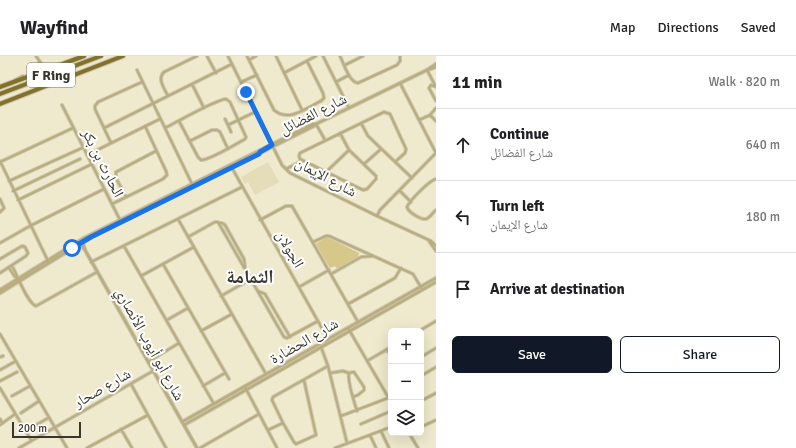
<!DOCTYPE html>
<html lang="en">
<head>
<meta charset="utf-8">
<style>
  :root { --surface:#fff; --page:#f6f6f6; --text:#202124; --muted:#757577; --line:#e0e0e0; --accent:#111827 }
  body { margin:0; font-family:Signika,"Noto Naskh Arabic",sans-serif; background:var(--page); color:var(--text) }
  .controls { position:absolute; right:12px; bottom:12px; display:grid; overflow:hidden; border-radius:6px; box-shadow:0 4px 16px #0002 }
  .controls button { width:36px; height:36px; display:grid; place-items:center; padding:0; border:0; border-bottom:1px solid var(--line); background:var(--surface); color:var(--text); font:20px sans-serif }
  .scale { position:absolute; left:12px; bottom:10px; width:69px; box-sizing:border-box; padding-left:4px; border:2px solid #39362b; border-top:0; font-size:11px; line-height:14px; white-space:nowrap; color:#39362b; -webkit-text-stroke:3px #fff; paint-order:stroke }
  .stop { position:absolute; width:12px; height:12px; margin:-9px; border:3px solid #1a73e8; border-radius:50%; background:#fff }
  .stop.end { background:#1a73e8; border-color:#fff; box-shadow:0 1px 4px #0008 }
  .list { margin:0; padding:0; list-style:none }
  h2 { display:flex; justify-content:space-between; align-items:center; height:52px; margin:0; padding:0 16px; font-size:17px }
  h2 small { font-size:13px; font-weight:400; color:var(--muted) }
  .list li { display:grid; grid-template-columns:26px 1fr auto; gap:12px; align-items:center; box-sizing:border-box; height:72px; padding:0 16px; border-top:1px solid var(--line) }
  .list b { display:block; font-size:15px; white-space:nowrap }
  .list p { margin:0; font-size:13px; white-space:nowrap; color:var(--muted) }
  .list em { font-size:13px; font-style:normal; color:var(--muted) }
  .actions { display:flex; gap:8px; padding:12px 16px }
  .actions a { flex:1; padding:9px 0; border:1px solid var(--accent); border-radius:6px; text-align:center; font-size:14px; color:var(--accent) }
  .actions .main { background:var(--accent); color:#fff }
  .icon { flex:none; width:22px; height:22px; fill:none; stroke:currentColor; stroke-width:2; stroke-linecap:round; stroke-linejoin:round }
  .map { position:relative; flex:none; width:436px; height:392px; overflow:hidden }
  header { display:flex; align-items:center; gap:24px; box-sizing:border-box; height:56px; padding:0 20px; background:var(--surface); border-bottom:1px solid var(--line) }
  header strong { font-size:19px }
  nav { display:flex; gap:22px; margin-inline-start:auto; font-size:14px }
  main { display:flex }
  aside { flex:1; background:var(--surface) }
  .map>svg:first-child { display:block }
  .built { fill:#e5dcb9 }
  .green { fill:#d7c789 }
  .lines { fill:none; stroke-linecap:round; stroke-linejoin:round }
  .minor-casing { stroke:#cbc5ad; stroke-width:4 }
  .tertiary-casing { stroke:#cbc5ad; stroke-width:4.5 }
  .trunk-casing { stroke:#cbc5ad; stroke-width:6 }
  .minor { stroke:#b9ad7d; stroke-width:2 }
  .tertiary { stroke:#b9ad7d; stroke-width:2.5 }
  .trunk { stroke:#837129; stroke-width:4 }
  .route { stroke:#1a73e8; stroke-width:5 }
  .labels { text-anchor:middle; stroke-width:4; stroke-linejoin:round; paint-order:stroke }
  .shield { fill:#fff; stroke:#74726b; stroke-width:1 }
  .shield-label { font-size:14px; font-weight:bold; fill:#39362b }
  .street-label { font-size:15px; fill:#39362b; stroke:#fff }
  .district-label { font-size:19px; font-weight:bold; fill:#39362b; stroke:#fff }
</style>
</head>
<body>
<header>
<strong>Wayfind</strong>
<nav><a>Map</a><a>Directions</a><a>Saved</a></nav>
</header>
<main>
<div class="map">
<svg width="436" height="392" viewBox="0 0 436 392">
  <rect width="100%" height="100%" fill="#efe9cd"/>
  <!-- built -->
  <path class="built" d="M 268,106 L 279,126 L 255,139 L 248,126 L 245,128 L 241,121 Z"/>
  <!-- green -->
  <path class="green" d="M 327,181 L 359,197 L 358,201 L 337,213 L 335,210 L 330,212 L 316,188 L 317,187 Z"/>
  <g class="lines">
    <!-- minor casing -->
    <g class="minor-casing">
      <path id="minor" d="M 36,0 L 43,10 L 51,10
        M 207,0 L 216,17
        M 228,0 L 273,91 L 282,109 L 290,117 L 377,160 L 431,185 L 436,190
        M 247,0 L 274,54 C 289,67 306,52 321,45 L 324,42 L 323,37 L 307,5
        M 276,0 L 302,54
        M 323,0 L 349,52
        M 340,0 C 344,8 349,26 358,27 L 397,9 L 400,5 L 400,0
        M 249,4 L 256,0
        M 345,9 L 363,0
        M 137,14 L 192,128
        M 427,14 L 436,31
        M 35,16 L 39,11 L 39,5
        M 284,17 L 316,0
        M 15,24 L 23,20
        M 241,26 L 257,19
        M 336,26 L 349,19
        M 400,27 L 436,97
        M 192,28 L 204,52
        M 436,31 L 431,29 L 429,32 L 436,45
        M 168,40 C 164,32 157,23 164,16 L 197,0
        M 62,49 L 120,164
        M 430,59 L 436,65
        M 225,63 L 228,69
        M 419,64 L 430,59 L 436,52
        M 361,67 L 368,80 L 412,122
        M 316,68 L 325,84
        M 104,72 L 232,8
        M 165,72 C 177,66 217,43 226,43 L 230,46 L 246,81 L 245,83 C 236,88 210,104 201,104 L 198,101 L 179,65
        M 231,76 L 228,69 L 255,56
        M 340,77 L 349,94 L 376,120 L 376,123 L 367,133 L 363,134 L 300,103 L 299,100 L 300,97 L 384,56 L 390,58 L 406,93 L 405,97 L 395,106
        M 190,85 L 212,74 L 217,74 L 220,76 L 228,93
        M 111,87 L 95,53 L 95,50 L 98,46 L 142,26
        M 87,99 L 160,63
        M 0,105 L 48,205
        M 0,106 L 73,72
        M 364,108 L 381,93
        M 232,112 L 328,283
        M 286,113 L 302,105
        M 326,116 L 349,94
        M 436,123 C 429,125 410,144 407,151 C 408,156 421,164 426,163 C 430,162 433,156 436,154
        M 9,125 L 82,92
        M 13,135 L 80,103
        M 400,135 L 411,146
        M 126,141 L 116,122 L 116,116 L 156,95
        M 0,143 L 4,152 L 0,156
        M 18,144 L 92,108
        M 112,148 L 163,123 L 167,119 L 166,115 L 145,70
        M 377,160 L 380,154 L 436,97
        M 178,163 L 266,318
        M 260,164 L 286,150 L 292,150 L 358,266
        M 219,167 L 222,167 L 225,169 L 244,203 L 245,212
        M 188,181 L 215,166 L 218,166 L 284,281 L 287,282 L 318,265
        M 429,185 L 436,195
        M 313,186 L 326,180 L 329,180 L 413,218 L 422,233
        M 0,187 L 30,170 L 104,133
        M 124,190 L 214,348
        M 0,203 L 22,190 L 25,191 L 28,197 L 26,200 L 0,217
        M 91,206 L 242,131
        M 163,208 L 229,323
        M 12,210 C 17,218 27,247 36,250 L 97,216
        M 9,212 L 15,221 L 18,222
        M 331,218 L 361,201 L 373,200
        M 141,220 L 194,191
        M 299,231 L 329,214
        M 258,235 L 265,238 L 290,281
        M 221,240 L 251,223
        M 348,248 L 395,222 L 401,212
        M 167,264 L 188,252
        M 348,272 L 391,346
        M 201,275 L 232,258
        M 419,275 L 436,265
        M 0,278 L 67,392
        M 321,291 L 328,310 L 347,387
        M 387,293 L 391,300
        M 0,301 L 3,300
        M 421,301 L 436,292
        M 367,305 L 391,291
        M 148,306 L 179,287
        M 0,314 L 16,305
        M 330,317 L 343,315 L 349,317
        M 421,320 L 436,311
        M 304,324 L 316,379 L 296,388 L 294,386 L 283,367 L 272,344 L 273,341 L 328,310
        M 0,325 L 17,316
        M 131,328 L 166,392
        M 203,330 L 225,317
        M 245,331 L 277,392
        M 0,332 L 31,384
        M 12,340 L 30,330
        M 353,341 L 358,339 L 364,334 L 364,331 L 354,316 L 349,317 C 347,326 354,345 357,355
        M 421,345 L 436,337
        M 21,357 L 39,345
        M 341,360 L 388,342
        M 0,363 L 2,367
        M 361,368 L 391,355
        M 0,369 L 15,358
        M 421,371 L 436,364
        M 31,372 L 48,362
        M 121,373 L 132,392
        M 268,374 L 283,367
        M 381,375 L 389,392
        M 409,377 L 418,392
        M 370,379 L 376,392
        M 19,392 L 153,315
        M 87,392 L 148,359
        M 200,392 L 259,358
        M 335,392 L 391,371"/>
    </g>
    <!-- tertiary casing -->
    <g class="tertiary-casing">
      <path id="tertiary" d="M 427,14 L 436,8
        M 82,185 L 85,194
        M 79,186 L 85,194 L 197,392
        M 0,234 L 84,182 L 313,68 L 316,68
        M 0,237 L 91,181 L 314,70 L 316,68 L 427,14 L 436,11
        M 182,366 L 436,222
        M 184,369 L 436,226"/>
    </g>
    <!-- trunk casing -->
    <g class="trunk-casing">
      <path id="trunk" d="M 0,31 L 84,0
        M 0,38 L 101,0
        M 0,48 L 123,0"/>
    </g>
    <!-- minor -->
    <use href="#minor" class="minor"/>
    <!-- tertiary -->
    <use href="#tertiary" class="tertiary"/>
    <!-- trunk -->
    <use href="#trunk" class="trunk"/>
  </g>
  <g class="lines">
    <!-- route -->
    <path class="route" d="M 72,192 L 91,181 L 259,98 L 260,96 L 272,89 L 246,36"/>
  </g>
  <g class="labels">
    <!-- shield labels -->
    <rect class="shield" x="27" y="7" width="48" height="24" rx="3"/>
    <g class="shield-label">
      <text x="51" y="24">F Ring</text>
    </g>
    <!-- street labels -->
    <g class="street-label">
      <text transform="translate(313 58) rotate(-27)" y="5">شارع الفضائل</text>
      <text transform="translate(103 107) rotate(63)" y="5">الحارث بن بكر</text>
      <text transform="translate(326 121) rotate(28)" y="5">شارع الإيمان</text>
      <text transform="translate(290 193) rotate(60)" y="5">الجولان</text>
      <text transform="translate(304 285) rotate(-30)" y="5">شارع الحضارة</text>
      <text transform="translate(150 288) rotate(61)" y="5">شارع أبو أيوب الأنصاري</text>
      <text transform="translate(102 332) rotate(-30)" y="5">شارع صحار</text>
    </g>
    <!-- district labels -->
    <g class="district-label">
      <text x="250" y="227">الثمامة</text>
    </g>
  </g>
</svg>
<div class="controls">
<button>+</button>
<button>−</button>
<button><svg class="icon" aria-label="layers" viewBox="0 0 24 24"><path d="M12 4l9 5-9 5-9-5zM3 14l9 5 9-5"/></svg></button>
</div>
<div class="scale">200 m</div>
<div class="stop" style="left:72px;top:192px"></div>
<div class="stop end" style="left:246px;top:36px"></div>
</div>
<aside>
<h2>11 min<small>Walk · 820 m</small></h2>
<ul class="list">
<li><svg class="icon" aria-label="ahead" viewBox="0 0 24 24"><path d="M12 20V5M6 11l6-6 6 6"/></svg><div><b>Continue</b><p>شارع الفضائل</p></div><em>640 m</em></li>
<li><svg class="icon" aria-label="left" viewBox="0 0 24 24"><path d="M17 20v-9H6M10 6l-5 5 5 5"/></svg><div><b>Turn left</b><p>شارع الإيمان</p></div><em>180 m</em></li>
<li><svg class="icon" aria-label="arrive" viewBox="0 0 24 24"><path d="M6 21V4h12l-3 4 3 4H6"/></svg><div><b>Arrive at destination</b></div></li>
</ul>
<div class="actions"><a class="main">Save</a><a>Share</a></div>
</aside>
</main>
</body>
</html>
